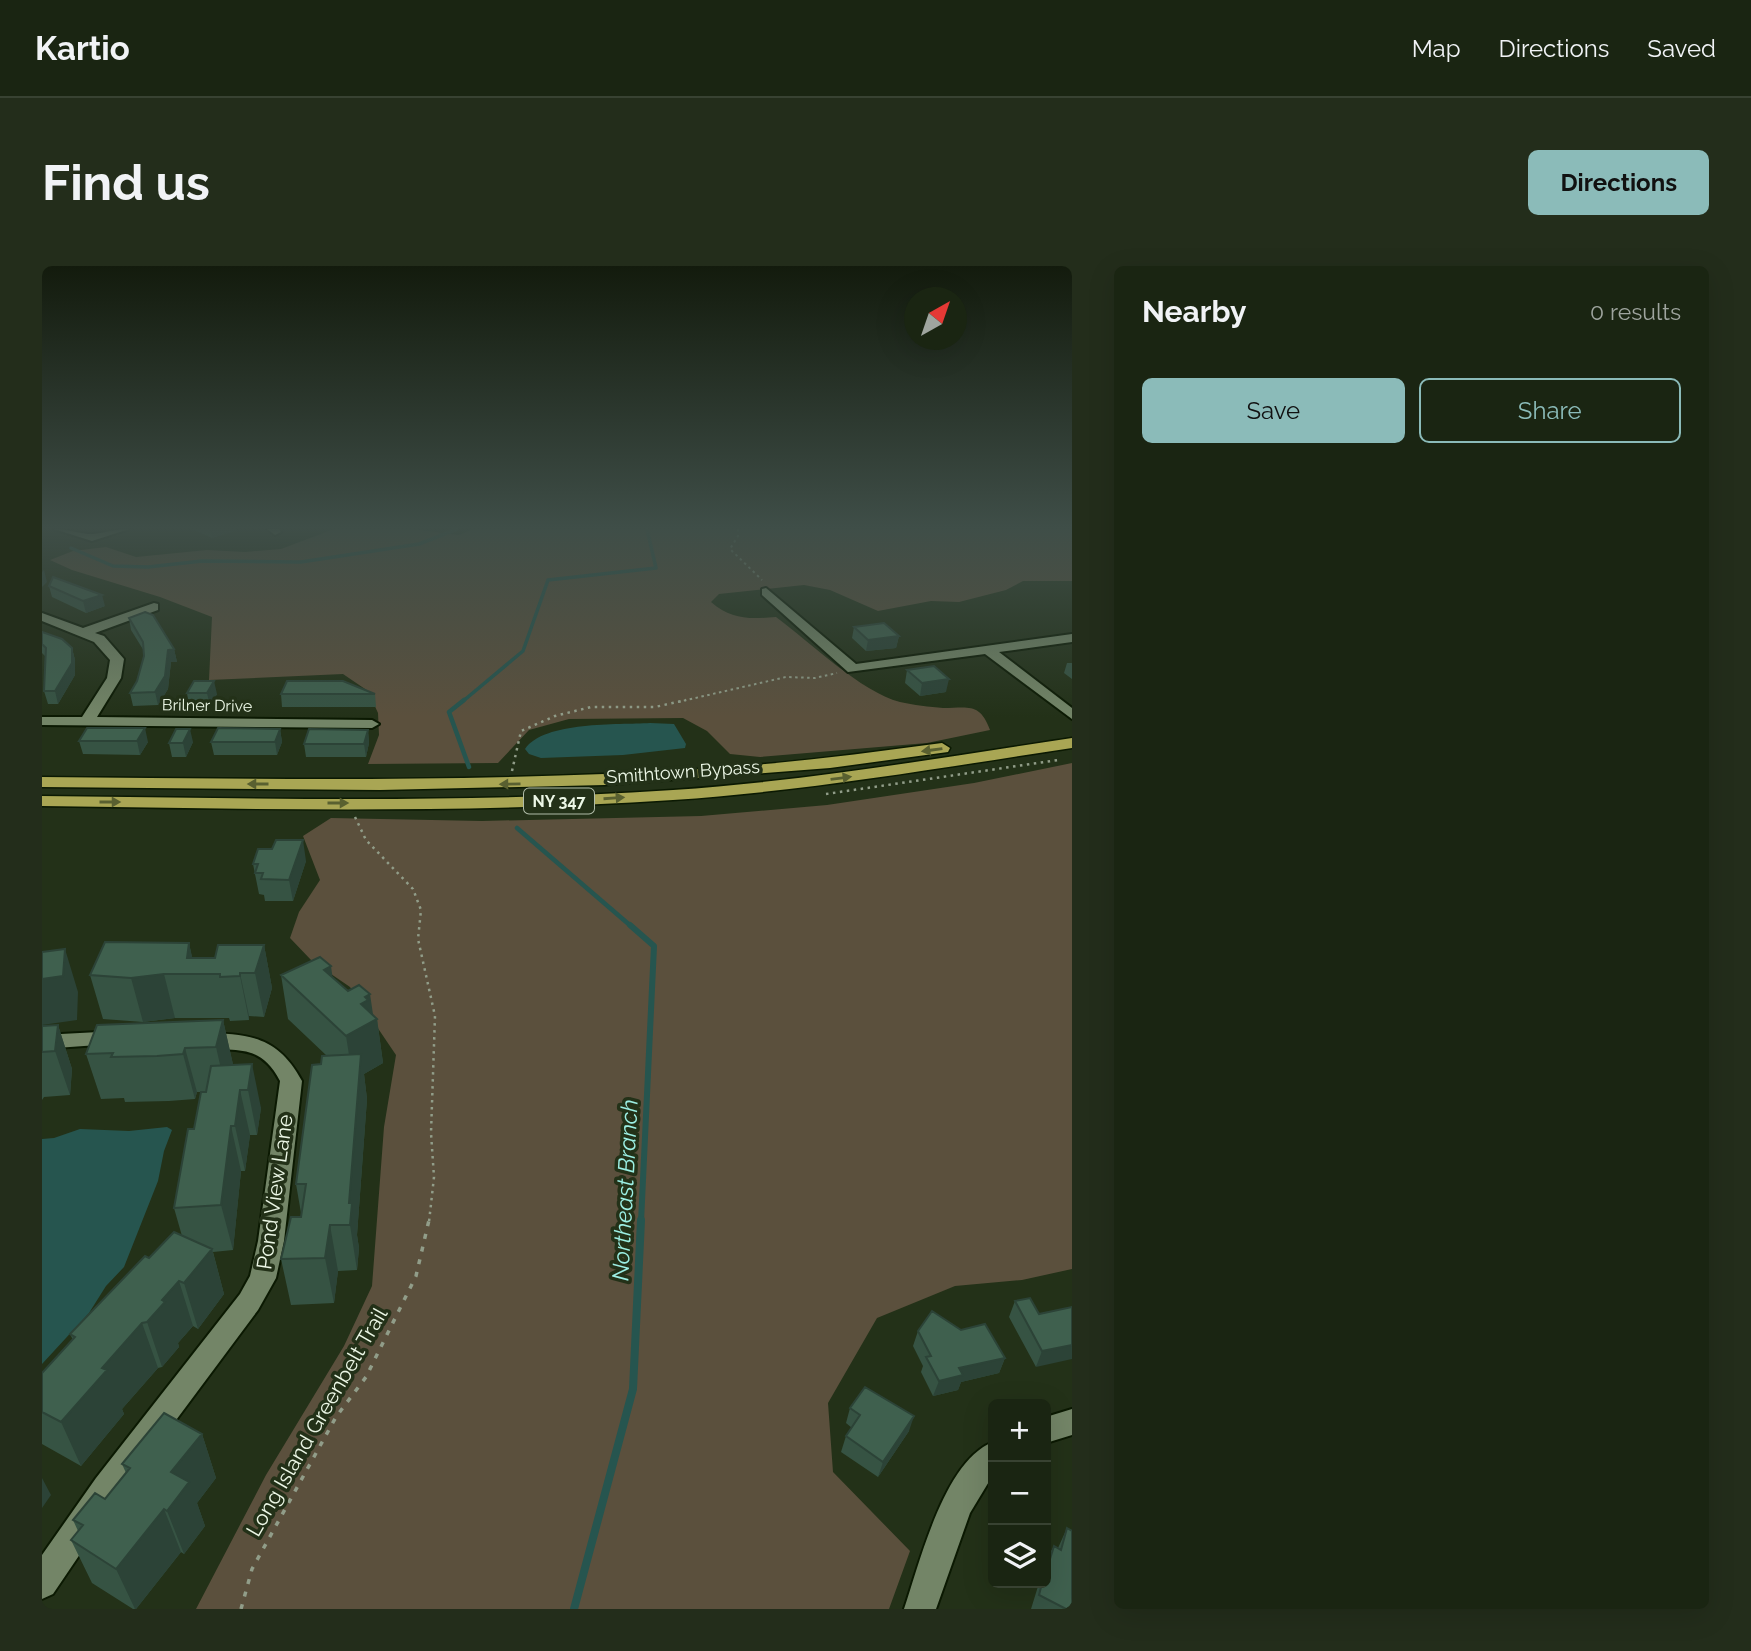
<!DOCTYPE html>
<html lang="en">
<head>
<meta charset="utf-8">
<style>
  :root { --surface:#1a2512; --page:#232d1b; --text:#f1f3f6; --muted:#9fa59f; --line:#384232; --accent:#8bbbb9 }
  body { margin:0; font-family:Raleway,sans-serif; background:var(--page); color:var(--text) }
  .controls { position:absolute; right:21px; bottom:21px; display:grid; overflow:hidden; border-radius:10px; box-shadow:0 7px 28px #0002 }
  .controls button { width:63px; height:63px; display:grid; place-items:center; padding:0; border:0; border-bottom:2px solid var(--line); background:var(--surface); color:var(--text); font:35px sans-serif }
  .compass { position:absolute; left:862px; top:21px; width:63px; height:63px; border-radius:50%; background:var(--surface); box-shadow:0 7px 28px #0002; rotate:40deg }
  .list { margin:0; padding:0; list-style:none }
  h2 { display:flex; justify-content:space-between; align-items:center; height:91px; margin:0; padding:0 28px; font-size:30px }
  h2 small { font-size:23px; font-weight:400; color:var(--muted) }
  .actions { display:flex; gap:14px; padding:21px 28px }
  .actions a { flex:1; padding:16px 0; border:2px solid var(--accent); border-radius:10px; text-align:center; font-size:24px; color:var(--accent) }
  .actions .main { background:var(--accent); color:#111 }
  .icon { flex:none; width:38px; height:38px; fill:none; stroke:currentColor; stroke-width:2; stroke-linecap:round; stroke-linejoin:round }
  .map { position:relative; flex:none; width:1030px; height:1343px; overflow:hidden; border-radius:10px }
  header { display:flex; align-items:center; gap:42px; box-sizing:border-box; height:98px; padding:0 35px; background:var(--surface); border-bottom:2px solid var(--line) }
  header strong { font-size:33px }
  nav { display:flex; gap:38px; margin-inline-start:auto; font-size:24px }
  .intro { display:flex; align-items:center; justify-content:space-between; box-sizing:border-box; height:168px; padding:0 42px }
  h1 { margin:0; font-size:49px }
  .button { padding:18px 32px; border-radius:10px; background:var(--accent); color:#111; font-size:24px; font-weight:700 }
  main { display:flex; gap:42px; padding:0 42px }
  aside { flex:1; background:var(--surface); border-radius:10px; box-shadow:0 7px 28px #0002 }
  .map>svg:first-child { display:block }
  .green { fill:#5b503d }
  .water { fill:#26554f }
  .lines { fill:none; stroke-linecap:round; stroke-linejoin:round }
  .stream-far3 { stroke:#26554f; stroke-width:3.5 }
  .stream-far2 { stroke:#26554f; stroke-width:4.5 }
  .stream-far1 { stroke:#26554f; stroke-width:6 }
  .stream { stroke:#26554f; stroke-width:8 }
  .street-casing { stroke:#0b1902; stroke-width:4 }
  .highway-casing { stroke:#0b1902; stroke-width:3 }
  .path-far2 { stroke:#919d89; stroke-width:2; stroke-dasharray:2.5 3.5; stroke-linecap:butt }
  .path-far1 { stroke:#919d89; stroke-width:2.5; stroke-dasharray:2.5 4.5; stroke-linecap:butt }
  .path { stroke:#919d89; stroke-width:3.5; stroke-dasharray:5 8; stroke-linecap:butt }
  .street { fill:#738567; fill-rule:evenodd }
  .highway { fill:#a9a654; fill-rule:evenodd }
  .wall { fill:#365343 }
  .shaded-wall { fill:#2c4337 }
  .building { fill:#3f604e; stroke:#2c4337; stroke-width:2 }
  .oneway { fill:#596030 }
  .labels { text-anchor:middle; stroke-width:7; stroke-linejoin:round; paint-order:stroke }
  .far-street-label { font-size:16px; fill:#ecf7e6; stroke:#233118 }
  .shield { fill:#233118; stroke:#b0bca8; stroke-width:2 }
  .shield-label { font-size:16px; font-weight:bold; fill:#ecf7e6 }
  .street-label { font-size:18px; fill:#ecf7e6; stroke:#233118 }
  .near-street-label { font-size:21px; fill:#ecf7e6; stroke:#233118 }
  .near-water-label { font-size:23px; font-style:italic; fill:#9cefe4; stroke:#233118 }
</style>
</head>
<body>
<header>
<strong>Kartio</strong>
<nav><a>Map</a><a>Directions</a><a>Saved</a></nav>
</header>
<div class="intro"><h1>Find us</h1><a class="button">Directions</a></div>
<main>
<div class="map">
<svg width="1030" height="1343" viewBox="0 0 1030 1343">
  <rect width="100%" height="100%" fill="#233118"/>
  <!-- green -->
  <path class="green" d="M 292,263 L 370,263 L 417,269 L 431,263 L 1030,263 L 1030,315 L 981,315 L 964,324 L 917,336 L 889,335 L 836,345 L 788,324 L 762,319 L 677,328 L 669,336 C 690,354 707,353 734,351 C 768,376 819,426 858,436 C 871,439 888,441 901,442 C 926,442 938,436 948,464 L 885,477 L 718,491 L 688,488 L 665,465 L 641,452 L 527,453 L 487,464 L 456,497 L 326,498 L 337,469 L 336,447 L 326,425 L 301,408 L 167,414 L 170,351 L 118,331 L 30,304 L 8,294 L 31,285 L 64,281 L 94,291 L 165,284 L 203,286 L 239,283 Z
    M 1030,497 L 1030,1003 L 980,1014 L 913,1020 L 835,1052 L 786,1137 L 791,1206 L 868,1285 L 847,1343 L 154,1343 L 224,1209 L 302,1080 L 330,1020 L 342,861 L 354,789 L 308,721 L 270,695 L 248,672 L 257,646 L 278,614 L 261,570 L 289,552 L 440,555 L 659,550 L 785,539 L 932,517 Z"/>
  <!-- water -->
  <path class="water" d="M 608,457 L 632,458 L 644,478 L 643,482 L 581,489 L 499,492 L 487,488 L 483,483 C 502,455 576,459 608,457 Z
    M 125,861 L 130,864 L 122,885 L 116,915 L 82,1001 L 64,1020 L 47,1047 L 0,1098 L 0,873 L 12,872 L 38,863 L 87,865 Z"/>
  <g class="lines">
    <!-- stream-far3 -->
    <path class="stream-far3" d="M 29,282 L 71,300 L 106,301 L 160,295 L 259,296 L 377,278 L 415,263
      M 420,436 L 481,385 L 506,314 L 614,302 L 605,263"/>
    <!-- stream-far2 -->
    <path class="stream-far2" d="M 422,434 L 407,446 L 427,501
      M 475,562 L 590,661"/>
    <!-- stream-far1 -->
    <path class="stream-far1" d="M 588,659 L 612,680 L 599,956"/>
    <!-- stream -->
    <path class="stream" d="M 532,1343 L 591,1123 L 599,954"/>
    <!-- street casing -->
    <g class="street-casing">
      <path id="street" d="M 12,263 C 24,263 43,269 52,268 C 65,266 75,263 87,263 L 50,275 Z
        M 225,263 L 237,263 L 239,266 L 233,269 Z
        M 724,322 L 814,398 L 1030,368 L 1030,376 L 957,386 L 1030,442 L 1030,453 L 943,388 L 806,406 L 720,329 L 720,323 Z
        M 112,337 L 116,338 L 116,344 L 53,367 L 62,370 L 82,393 L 79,412 L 55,451 L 330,454 L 337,458 L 330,462 L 0,459 L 0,451 L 40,451 L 65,412 L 68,394 L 52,376 L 0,355 L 0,347 L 41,362 Z
        M 76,765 L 84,767 L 87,772 L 84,777 L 0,783 L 0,769 Z
        M 162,767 C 209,768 236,771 260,815 L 242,975 L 234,1012 L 216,1044 L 76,1232 L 11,1328 L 0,1333 L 0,1289 L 54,1212 L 198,1028 L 208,1010 L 216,975 L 238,815 C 216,773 190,789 154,779 L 151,774 L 154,769 Z
        M 1030,1143 L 1030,1169 L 1004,1177 L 1004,1151 Z
        M 951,1176 L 951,1209 L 928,1247 L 894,1343 L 862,1343 C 878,1296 902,1195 951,1176 Z"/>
    </g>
    <!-- highway casing -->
    <g class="highway-casing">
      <path id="highway" d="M 1030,472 L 1030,482 C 897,502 765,525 631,534 C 421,548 210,543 0,540 L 0,530 C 210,532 421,538 631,524 C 765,515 897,492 1030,472 Z
        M 900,477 L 908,482 L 906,486 L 788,502 L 563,519 L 338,524 L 0,521 L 0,511 C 225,513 449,517 673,502 C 749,497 825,487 900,477 Z"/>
    </g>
    <!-- path-far2 -->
    <path class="path-far2" d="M 696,263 L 696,270 L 688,283 L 720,314
      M 636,436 L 744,411 L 773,412 L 795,407"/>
    <!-- path-far1 -->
    <path class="path-far1" d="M 470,505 L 479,465 L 513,450 L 549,441 L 613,441 L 644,434
      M 784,528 L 1016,494
      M 313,551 L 324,574 L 371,623 L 379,644 L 376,673 L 393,750 L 389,867 L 392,911 L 387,956"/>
    <!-- path -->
    <path class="path" d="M 199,1343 L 210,1303 L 294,1151 L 324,1111 L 374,1010 L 387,954"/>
    <!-- street -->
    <use href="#street" class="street"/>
    <!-- highway -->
    <use href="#highway" class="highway"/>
  </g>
  <!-- wall -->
  <path class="wall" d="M 150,263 L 195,263 L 195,264 L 170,272 Z
    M 7,320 L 63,340 L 44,347 L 10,331 Z
    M 87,352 L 132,383 L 135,396 L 129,396 L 126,423 L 116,439 L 91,440 L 88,427 L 95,415 L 102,390 L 102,385 L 89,364 Z
    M 812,361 L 857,370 L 854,382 L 824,385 L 810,372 Z
    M 0,366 L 30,382 L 33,394 L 33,409 L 16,438 L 6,438 L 2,425 L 3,390 L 0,387 Z
    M 1025,397 L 1030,397 L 1030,413 L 1022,407 Z
    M 865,404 L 904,426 L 878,430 L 863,417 Z
    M 145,427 L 175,428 L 168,440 L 147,440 Z
    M 239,428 L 333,428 L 334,441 L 240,441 Z
    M 238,463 L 240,476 L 235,489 L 172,489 L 169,476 Z
    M 326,464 L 327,477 L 324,491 L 264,491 L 262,478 Z
    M 37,475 L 106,476 L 98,489 L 41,488 Z
    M 151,476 L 144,491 L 130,491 L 127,477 Z
    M 264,595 L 251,635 L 223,635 L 222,629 L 217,628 L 211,598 Z
    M 147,677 L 150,692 L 173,692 L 222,679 L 230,722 L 222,751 L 207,750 L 207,754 L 188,755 L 187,752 L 133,752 L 101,756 L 61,753 L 48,709 Z
    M 239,709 L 291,711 L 335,753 L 341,797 L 322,808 L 325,833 L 315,969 L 317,982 L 315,1004 L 296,1005 L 292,1037 L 249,1039 L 239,993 L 259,951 L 259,947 L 254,918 L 279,798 L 285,790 L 246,753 Z
    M 181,754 L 191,799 L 219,842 L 215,869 L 208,869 L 203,905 L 199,905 L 191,984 L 171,986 L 182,1028 L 156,1063 L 151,1060 L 136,1077 L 137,1081 L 120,1101 L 116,1102 L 80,1143 L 82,1148 L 39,1200 L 0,1178 L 0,1107 L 31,1074 L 28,1068 L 107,992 L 140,970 L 132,942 L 163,826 L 155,826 L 153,833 L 127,835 L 83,836 L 82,832 L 59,833 L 44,788 Z
    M 16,759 L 30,803 L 28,829 L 2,831 L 0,834 L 0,760 Z
    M 973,1035 L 997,1048 L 1030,1041 L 994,1101 L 967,1051 Z
    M 876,1065 L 963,1092 L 957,1107 L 919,1116 L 916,1124 L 891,1130 L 879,1106 L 881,1100 L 871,1080 Z
    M 808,1142 L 867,1165 L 836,1211 L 799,1186 L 804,1170 L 810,1162 L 804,1157 Z
    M 160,1168 L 174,1212 L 155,1237 L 163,1260 L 142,1288 L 139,1286 L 94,1343 L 91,1343 L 50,1317 L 29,1274 L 36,1265 L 31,1254 L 63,1233 L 84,1207 L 80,1198 Z
    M 1025,1262 L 1030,1343 L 989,1343 L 997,1317 L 1004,1317 L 1004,1294 L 1012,1280 L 1016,1282 Z"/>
  <!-- shaded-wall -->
  <path class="shaded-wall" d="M 168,263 L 195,263 L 195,264 L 170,272 Z
    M 2,304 L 5,316 L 0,321 L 0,306 Z
    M 60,329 L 63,340 L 44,347 L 41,335 Z
    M 857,370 L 854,382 L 824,385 L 826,374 Z
    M 30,382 L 33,394 L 33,409 L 16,438 L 13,425 Z
    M 132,383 L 135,396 L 129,396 L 126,423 L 116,439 L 113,426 L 126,384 Z
    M 907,413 L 904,426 L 878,430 L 880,417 Z
    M 172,415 L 175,428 L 168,440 L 165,427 Z
    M 103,462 L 106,476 L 98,489 L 95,475 Z
    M 148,463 L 151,476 L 144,491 L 141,477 Z
    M 238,463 L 240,476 L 235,489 L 233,476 Z
    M 326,464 L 327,477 L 324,491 L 322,478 Z
    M 261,574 L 264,595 L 251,635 L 247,614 Z
    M 147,677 L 154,708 L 145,692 Z
    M 222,679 L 230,722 L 222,751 L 213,707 Z
    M 23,683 L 36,726 L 35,754 L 0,759 L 0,713 Z
    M 289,700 L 295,744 L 282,704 Z
    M 198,707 L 207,750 L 207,754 L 198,710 Z
    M 122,708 L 133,752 L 101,756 L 89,712 Z
    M 328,728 L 332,755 L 335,753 L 341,797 L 322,808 L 325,833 L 315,969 L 317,982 L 315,1004 L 308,959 L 307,937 L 311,814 L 304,770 L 323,731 Z
    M 181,754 L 191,798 L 184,825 L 174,781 Z
    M 16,759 L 30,803 L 28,829 L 13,785 Z
    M 143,782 L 155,826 L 153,833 L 141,788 Z
    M 210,798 L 219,842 L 215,869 L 206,824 Z
    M 198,824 L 208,869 L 203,905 L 193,860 Z
    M 189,860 L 199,905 L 191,984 L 179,939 Z
    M 288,959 L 296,1005 L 292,1037 L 283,992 Z
    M 170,983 L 182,1028 L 156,1063 L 142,1017 Z
    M 137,1015 L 151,1060 L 136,1077 L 137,1081 L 120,1101 L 105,1056 L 120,1034 Z
    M 100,1057 L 116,1102 L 80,1143 L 82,1148 L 39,1200 L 19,1156 L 60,1102 Z
    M 1030,1079 L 1030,1093 L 994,1101 L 1000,1085 Z
    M 963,1092 L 957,1107 L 919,1116 L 916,1124 L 891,1130 L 897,1115 L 917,1102 Z
    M 872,1150 L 867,1165 L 836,1211 L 841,1196 Z
    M 160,1168 L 174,1212 L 155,1237 L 163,1260 L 142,1288 L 125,1245 L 129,1206 Z
    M 0,1212 L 9,1229 L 0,1242 Z
    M 122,1243 L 139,1286 L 94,1343 L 93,1343 L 74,1303 Z"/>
  <!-- building -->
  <path class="building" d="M 11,311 L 60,329 L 41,335 L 7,320 Z
    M 103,346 L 111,349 L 132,383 L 126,384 L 123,410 L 113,426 L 88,427 L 95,415 L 102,390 L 101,376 L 87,352 Z
    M 842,357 L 857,370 L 826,374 L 812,361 Z
    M 0,366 L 20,373 L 30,382 L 30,397 L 13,425 L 2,425 L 4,382 L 0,378 Z
    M 892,400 L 907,413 L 880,417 L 865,404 Z
    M 152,415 L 172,415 L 165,427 L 145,427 Z
    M 245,415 L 301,415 L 333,428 L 239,428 Z
    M 45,462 L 103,462 L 95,475 L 37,475 Z
    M 176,462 L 238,463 L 233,476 L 169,476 Z
    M 134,463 L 148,463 L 141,477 L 127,477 Z
    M 267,463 L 326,464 L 322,478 L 262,478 Z
    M 234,574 L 261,574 L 247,614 L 219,613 L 221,607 L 213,607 L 216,598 L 211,598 L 216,583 L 230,583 Z
    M 63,676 L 147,677 L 145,692 L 173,692 L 176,679 L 222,679 L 213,707 L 198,707 L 198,710 L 178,711 L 178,708 L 122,708 L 89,712 L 48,709 Z
    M 23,683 L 21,710 L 0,713 L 0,686 Z
    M 278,691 L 289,700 L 282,704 L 306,725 L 317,719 L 328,728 L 323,731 L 326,734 L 319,738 L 335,753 L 304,770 L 239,709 Z
    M 181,754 L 174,781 L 143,782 L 141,788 L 115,790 L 69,791 L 71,787 L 44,788 L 55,759 Z
    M 16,759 L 13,785 L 0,786 L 0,760 Z
    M 319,788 L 307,937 L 310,937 L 308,959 L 288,959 L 283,992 L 239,993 L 249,951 L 259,951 L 264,918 L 254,918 L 270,799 L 279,798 L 280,790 Z
    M 210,798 L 206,824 L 198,824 L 193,860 L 189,860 L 179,939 L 132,942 L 146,863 L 152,863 L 159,826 L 164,826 L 169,800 Z
    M 132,966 L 170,983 L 142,1017 L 137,1015 L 120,1034 L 123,1036 L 105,1056 L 100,1057 L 60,1102 L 65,1104 L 19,1156 L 0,1146 L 0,1107 L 33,1071 L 28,1068 L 103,990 L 107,992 Z
    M 988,1032 L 997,1048 L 1030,1041 L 1030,1079 L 1000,1085 L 973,1035 Z
    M 890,1045 L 919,1064 L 943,1058 L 963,1092 L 917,1102 L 921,1109 L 897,1115 L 884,1091 L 889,1090 L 876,1065 Z
    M 823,1121 L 872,1150 L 841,1196 L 804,1170 L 818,1149 L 808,1142 Z
    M 122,1147 L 160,1168 L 129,1206 L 147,1216 L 125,1245 L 122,1243 L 74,1303 L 29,1274 L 41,1259 L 31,1254 L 53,1227 L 63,1233 L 88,1202 L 80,1198 Z
    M 1025,1262 L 1030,1265 L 1030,1343 L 1024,1343 L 997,1329 L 1000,1317 L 1004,1317 L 1004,1306 L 1012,1280 L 1019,1284 Z"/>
  <!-- one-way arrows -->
  <defs><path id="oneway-solid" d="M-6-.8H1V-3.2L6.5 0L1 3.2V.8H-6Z" transform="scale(1.75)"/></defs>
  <g class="oneway">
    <use href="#oneway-solid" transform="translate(890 484) rotate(172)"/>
    <use href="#oneway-solid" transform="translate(799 512) rotate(-7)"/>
    <use href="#oneway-solid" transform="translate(216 518) rotate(-180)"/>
    <use href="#oneway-solid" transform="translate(468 518) rotate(179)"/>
    <use href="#oneway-solid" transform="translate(572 532) rotate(-4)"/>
    <use href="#oneway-solid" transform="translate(68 536)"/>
    <use href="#oneway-solid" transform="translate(296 537)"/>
  </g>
  <!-- sky -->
  <linearGradient id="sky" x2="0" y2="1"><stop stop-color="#131b0d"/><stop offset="0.58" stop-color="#3f4e48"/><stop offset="1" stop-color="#3f4e48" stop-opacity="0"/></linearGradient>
  <rect width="1030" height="451" fill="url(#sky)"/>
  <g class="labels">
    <!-- far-street labels -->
    <g class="far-street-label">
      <text transform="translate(165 439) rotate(1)" y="6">Brilner Drive</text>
    </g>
    <!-- shield labels -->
    <rect class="shield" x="482" y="522.5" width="70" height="25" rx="5"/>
    <g class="shield-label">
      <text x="517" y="541">NY 347</text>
    </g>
    <!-- street labels -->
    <g class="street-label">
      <text transform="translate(641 506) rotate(-4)" y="6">Smithtown Bypass</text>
    </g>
    <!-- near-street labels -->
    <g class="near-street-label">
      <text transform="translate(233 926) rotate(-82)" y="7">Pond View Lane</text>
      <text transform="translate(275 1156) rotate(-60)" y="7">Long Island Greenbelt Trail</text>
    </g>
    <!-- near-water labels -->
    <g class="near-water-label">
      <text transform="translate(583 924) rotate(-87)" y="8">Northeast Branch</text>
    </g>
  </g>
</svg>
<div class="controls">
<button>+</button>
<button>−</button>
<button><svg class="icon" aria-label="layers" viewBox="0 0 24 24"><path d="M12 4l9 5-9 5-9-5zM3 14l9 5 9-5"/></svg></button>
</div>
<svg class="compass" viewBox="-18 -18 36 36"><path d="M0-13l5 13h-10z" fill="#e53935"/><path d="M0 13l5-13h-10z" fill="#9fa59f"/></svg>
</div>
<aside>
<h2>Nearby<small>0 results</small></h2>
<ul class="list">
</ul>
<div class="actions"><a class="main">Save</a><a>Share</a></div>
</aside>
</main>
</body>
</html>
